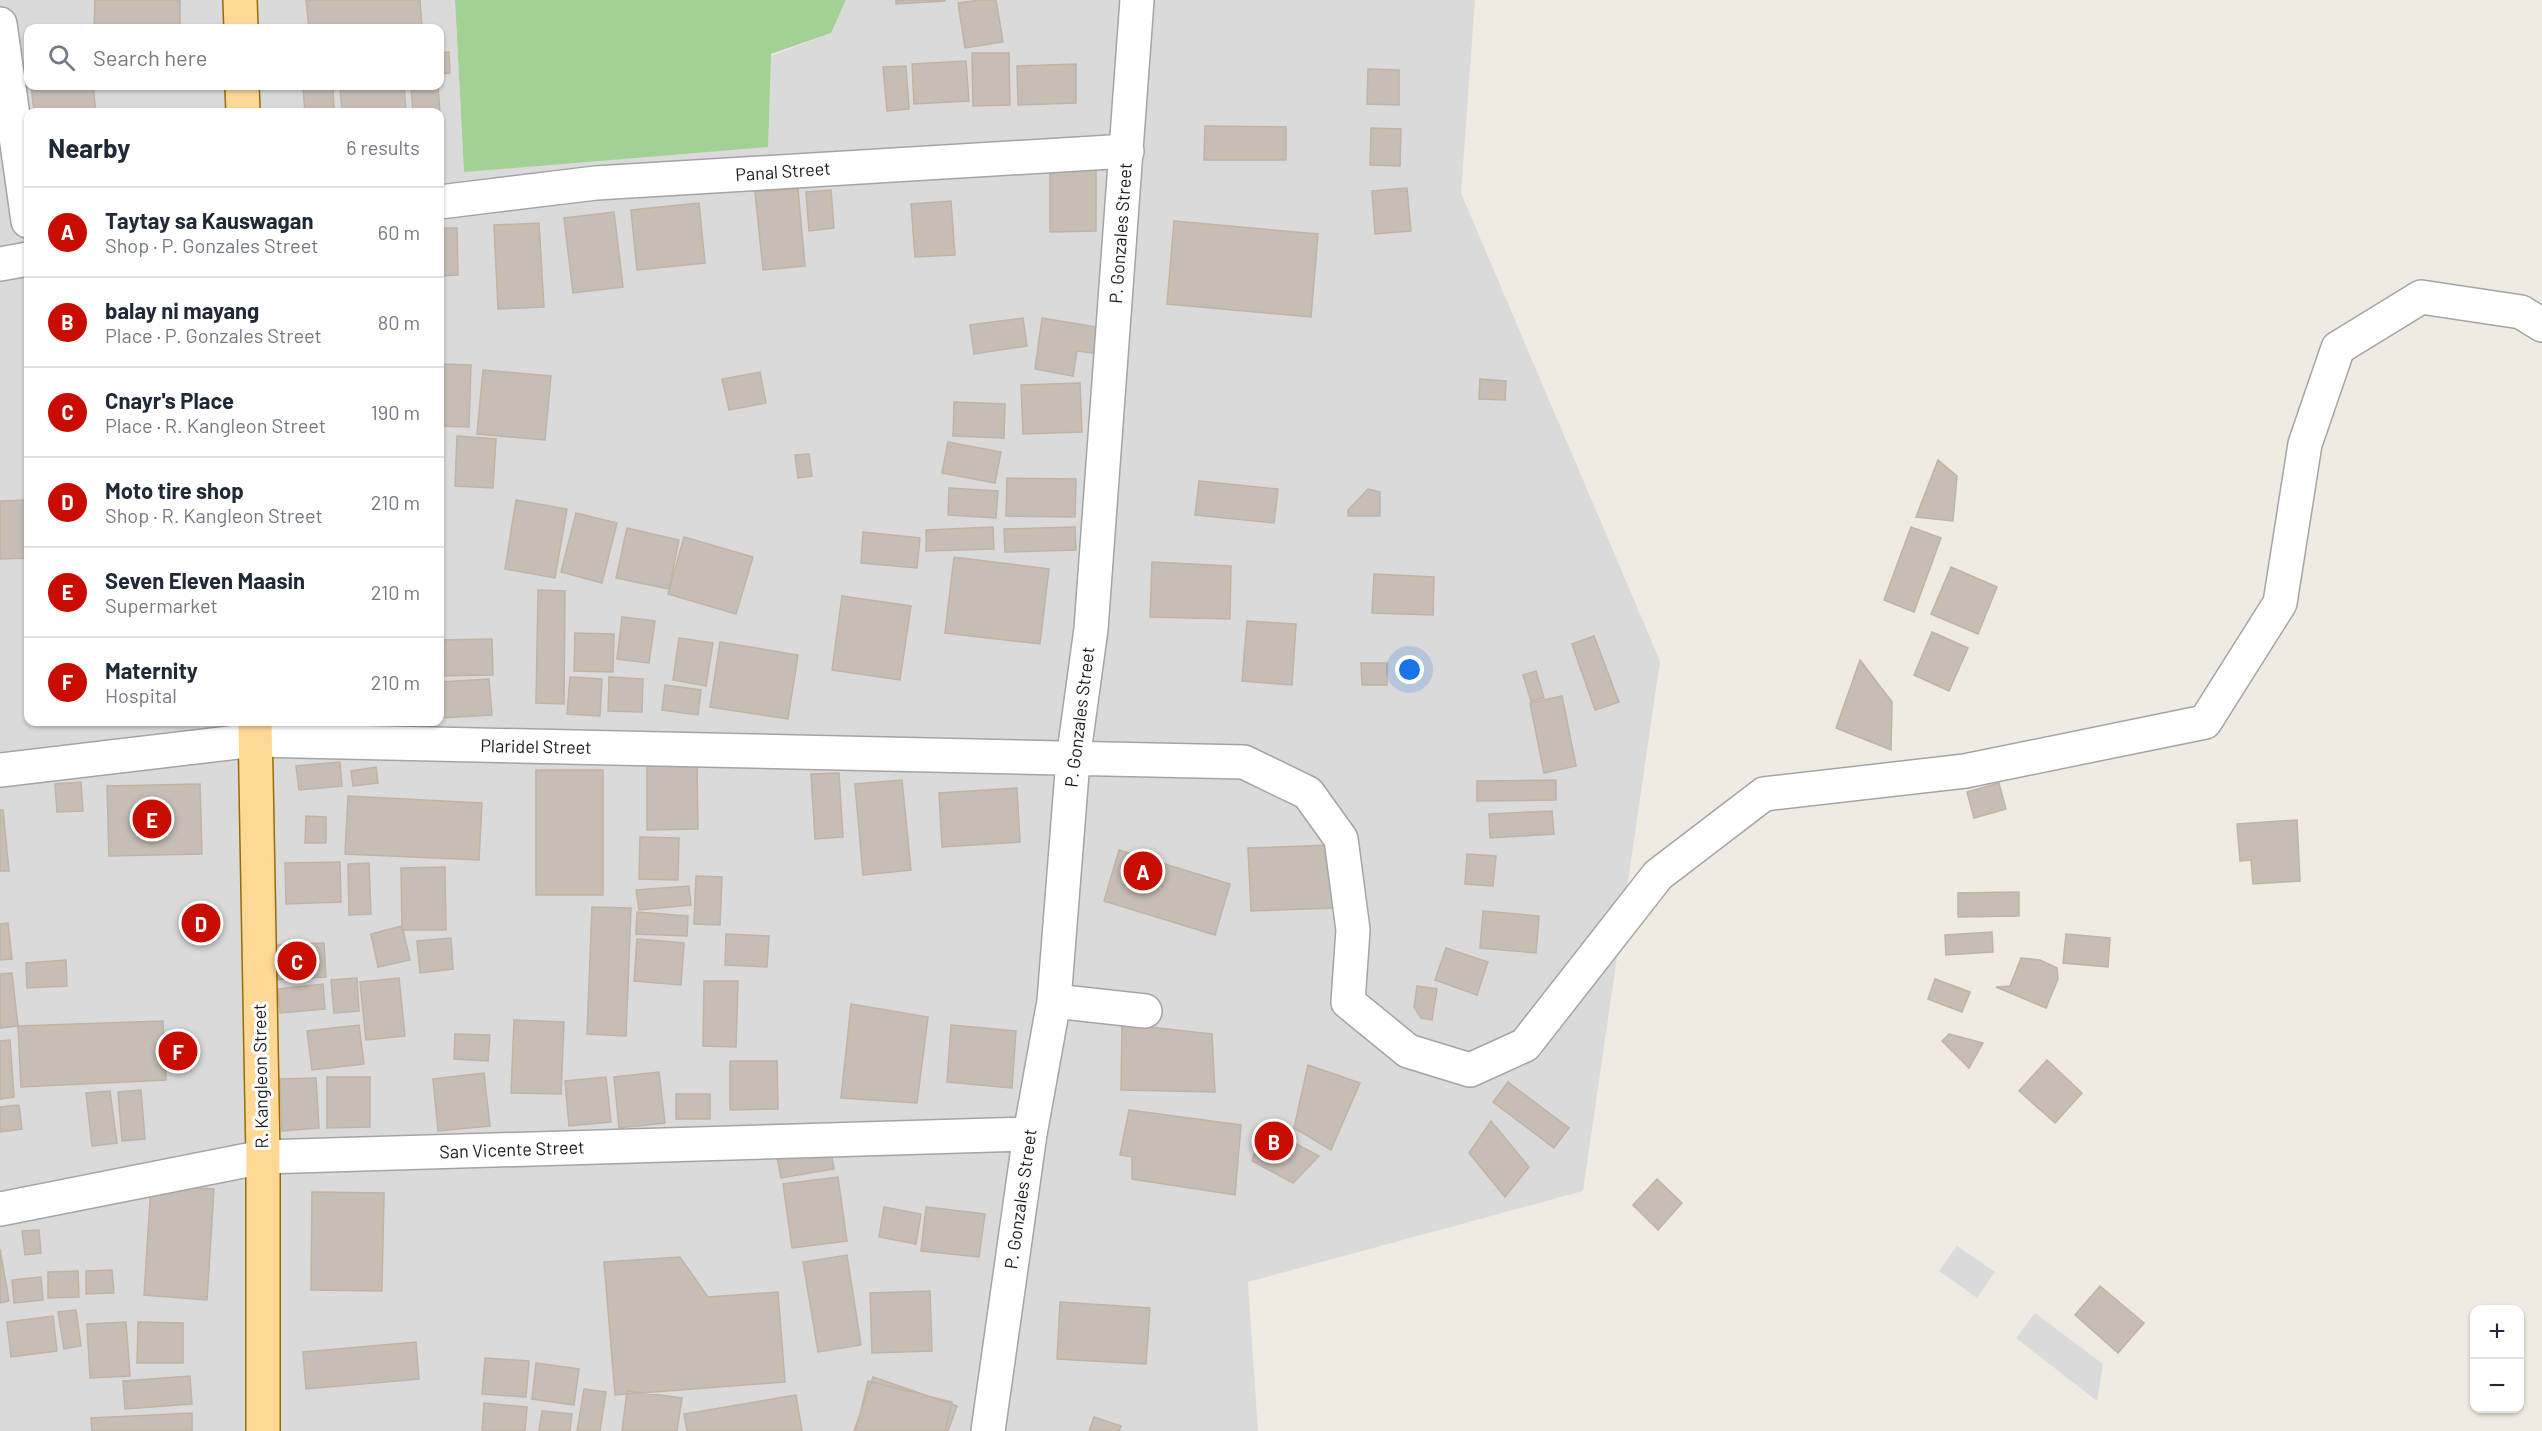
<!DOCTYPE html>
<html lang="en">
<head>
<meta charset="utf-8">
<style>
  :root { --surface:#fff; --page:#f2f2f3; --text:#1f2937; --muted:#747a83; --line:#e0e1e3; --accent:#c90c00 }
  body { margin:0; font-family:Barlow,sans-serif; background:var(--page); color:var(--text) }
  .controls { position:absolute; right:18px; bottom:18px; display:grid; overflow:hidden; border-radius:12px; box-shadow:0 2px 4px #0004 }
  .controls button { width:54px; height:54px; display:grid; place-items:center; padding:0; border:0; border-bottom:2px solid var(--line); background:var(--surface); color:var(--text); font:30px sans-serif }
  .you { position:absolute; left:1410px; top:670px; width:21px; height:21px; margin:-15px; border:4px solid #fff; border-radius:50%; background:#1a73e8; box-shadow:0 0 0 9px #1a73e833 }
  .badge { display:grid; place-items:center; width:39px; height:39px; border-radius:50%; background:var(--accent); color:#fff; font-size:20px; font-weight:700 }
  .pin { position:absolute; translate:-50% -50%; border:3px solid #fff; box-shadow:0 2px 6px #0006 }
  .list { margin:0; padding:0; list-style:none }
  h2 { display:flex; justify-content:space-between; align-items:center; height:78px; margin:0; padding:0 24px; font-size:26px }
  h2 small { font-size:20px; font-weight:400; color:var(--muted) }
  .list li { display:grid; grid-template-columns:39px 1fr auto; gap:18px; align-items:center; box-sizing:border-box; height:90px; padding:0 24px; border-top:2px solid var(--line) }
  .list b { display:block; font-size:22px; white-space:nowrap }
  .list p { margin:0; font-size:20px; white-space:nowrap; color:var(--muted) }
  .list em { font-size:20px; font-style:normal; color:var(--muted) }
  .icon { flex:none; width:33px; height:33px; fill:none; stroke:currentColor; stroke-width:2; stroke-linecap:round; stroke-linejoin:round }
  .map { position:relative; flex:none; width:2542px; height:1431px; overflow:hidden }
  .search { position:absolute; background:var(--surface); box-shadow:0 2px 4px #0004; left:24px; top:24px; width:420px; height:66px; display:flex; align-items:center; gap:15px; box-sizing:border-box; padding:0 21px; border-radius:12px; color:var(--muted); font-size:22px }
  .panel { position:absolute; background:var(--surface); box-shadow:0 2px 4px #0004; left:24px; top:108px; width:420px; height:618px; border-radius:12px }
  .map>svg:first-child { display:block }
  .residential { fill:#dbdada; fill-rule:evenodd }
  .forest { fill:#a3d095 }
  .building { fill:#c6beb5; stroke:#c1b2a4; stroke-width:1.5 }
  .lines { fill:none; stroke-linecap:round; stroke-linejoin:round }
  .minor-casing { stroke:#a4a4a4; stroke-width:36 }
  .major-casing { stroke:#956d00; stroke-width:36 }
  .minor { stroke:#fff; stroke-width:33 }
  .major { stroke:#ffd896; stroke-width:33 }
  .labels { text-anchor:middle; stroke-width:6; stroke-linejoin:round; paint-order:stroke }
  .street-label { font-size:18px; fill:#1d1d1d; stroke:#fff }
</style>
</head>
<body>
<div class="map">
<svg width="2542" height="1431" viewBox="0 0 2542 1431">
  <rect width="100%" height="100%" fill="#efebe2"/>
  <!-- residential -->
  <path class="residential" d="M 0,0 L 455,0 L 464,172 L 831,33 L 846,0 L 1475,0 L 1461,193 L 1660,661 L 1583,1191 L 1248,1282 L 1258,1431 L 0,1431 ZM 28,28 L 440,28 L 440,86 L 28,86 ZM 28,112 L 440,112 L 440,722 L 28,722 Z
    M 1957,1246 L 1995,1272 L 1977,1298 L 1939,1271 Z
    M 2035,1313 L 2103,1364 L 2097,1401 L 2016,1338 Z"/>
  <!-- forest -->
  <path class="forest" d="M 455,0 L 846,0 L 831,33 L 771,54 L 768,147 L 464,172 Z"/>
  <!-- building -->
  <path class="building" d="M 95,0 L 180,0 L 180,28 L 94,28 Z
    M 306,0 L 420,0 L 422,26 L 309,28 Z
    M 896,0 L 945,0 L 945,1 L 896,4 Z
    M 980,0 L 996,0 L 1003,42 L 965,48 L 958,3 Z
    M 449,52 L 450,73 L 440,74 L 440,53 Z
    M 972,53 L 1009,53 L 1010,105 L 973,106 Z
    M 966,61 L 969,101 L 914,104 L 912,64 Z
    M 1076,64 L 1076,103 L 1018,105 L 1017,66 Z
    M 906,66 L 909,109 L 887,111 L 883,67 Z
    M 1368,69 L 1399,70 L 1399,105 L 1367,104 Z
    M 31,86 L 93,86 L 96,112 L 34,112 Z
    M 303,86 L 333,86 L 334,112 L 305,112 Z
    M 359,86 L 404,86 L 406,112 L 342,112 L 340,87 Z
    M 411,86 L 438,86 L 441,125 L 440,112 L 413,112 Z
    M 1205,126 L 1286,127 L 1286,160 L 1204,160 Z
    M 1371,128 L 1401,129 L 1400,166 L 1370,165 Z
    M 1050,170 L 1096,170 L 1096,231 L 1050,232 Z
    M 1407,188 L 1411,231 L 1375,234 L 1372,191 Z
    M 798,189 L 805,266 L 763,270 L 755,192 Z
    M 831,190 L 834,228 L 809,231 L 806,192 Z
    M 951,201 L 955,255 L 915,257 L 911,204 Z
    M 699,203 L 705,263 L 637,270 L 631,210 Z
    M 614,212 L 623,287 L 573,293 L 564,218 Z
    M 1174,221 L 1318,234 L 1311,317 L 1167,304 Z
    M 539,223 L 544,307 L 498,309 L 494,225 Z
    M 440,228 L 457,228 L 458,275 L 440,276 Z
    M 28,277 L 28,299 L 26,299 L 25,278 Z
    M 26,305 L 28,305 L 28,353 Z
    M 1023,318 L 1027,346 L 974,354 L 970,325 Z
    M 1042,318 L 1103,328 L 1099,354 L 1077,351 L 1073,376 L 1035,369 Z
    M 440,364 L 471,365 L 469,427 L 440,426 Z
    M 483,370 L 551,376 L 545,440 L 477,434 Z
    M 760,372 L 766,403 L 729,410 L 722,379 Z
    M 1480,379 L 1506,381 L 1505,400 L 1479,399 Z
    M 1080,383 L 1082,432 L 1023,434 L 1021,385 Z
    M 954,402 L 1005,404 L 1004,438 L 953,436 Z
    M 457,436 L 496,439 L 493,488 L 455,486 Z
    M 948,442 L 1001,452 L 995,483 L 942,473 Z
    M 809,454 L 812,476 L 798,478 L 795,455 Z
    M 1938,460 L 1957,476 L 1953,521 L 1916,517 Z
    M 1007,478 L 1076,479 L 1075,517 L 1006,516 Z
    M 1199,481 L 1278,489 L 1274,523 L 1195,515 Z
    M 949,488 L 998,491 L 996,518 L 948,515 Z
    M 1368,489 L 1380,492 L 1380,516 L 1348,516 L 1348,510 Z
    M 28,500 L 28,558 L 0,559 L 0,501 Z
    M 516,500 L 567,509 L 555,578 L 505,569 Z
    M 576,513 L 617,523 L 602,583 L 561,572 Z
    M 993,527 L 994,549 L 926,551 L 926,530 Z
    M 1075,527 L 1076,550 L 1005,552 L 1004,529 Z
    M 1911,527 L 1941,538 L 1914,612 L 1884,600 Z
    M 627,528 L 679,540 L 669,589 L 616,578 Z
    M 863,532 L 920,538 L 917,568 L 861,563 Z
    M 684,537 L 753,557 L 736,614 L 668,594 Z
    M 954,557 L 1049,569 L 1040,644 L 945,633 Z
    M 1152,562 L 1231,566 L 1230,619 L 1150,617 Z
    M 1951,567 L 1997,587 L 1978,634 L 1931,614 Z
    M 1374,574 L 1434,577 L 1433,615 L 1372,613 Z
    M 538,590 L 565,591 L 564,704 L 536,703 Z
    M 842,596 L 911,606 L 900,680 L 832,670 Z
    M 622,617 L 655,621 L 649,663 L 617,659 Z
    M 1247,621 L 1296,624 L 1292,685 L 1242,681 Z
    M 1932,632 L 1968,648 L 1949,691 L 1914,675 Z
    M 575,633 L 614,634 L 613,672 L 574,671 Z
    M 1594,636 L 1619,702 L 1595,710 L 1572,644 Z
    M 679,638 L 713,643 L 706,686 L 673,680 Z
    M 492,639 L 493,675 L 440,676 L 440,640 Z
    M 720,642 L 798,655 L 788,719 L 710,707 Z
    M 1860,660 L 1892,702 L 1891,750 L 1836,728 Z
    M 1361,663 L 1387,663 L 1387,685 L 1362,685 Z
    M 1536,671 L 1544,698 L 1531,701 L 1523,675 Z
    M 570,677 L 602,679 L 600,716 L 567,714 Z
    M 609,677 L 643,679 L 642,712 L 608,711 Z
    M 489,679 L 492,715 L 440,718 L 440,682 Z
    M 665,685 L 701,690 L 698,715 L 662,710 Z
    M 1562,696 L 1576,766 L 1544,773 L 1530,703 Z
    M 340,762 L 342,786 L 299,790 L 296,766 Z
    M 697,765 L 698,829 L 647,830 L 647,766 Z
    M 376,767 L 378,783 L 353,786 L 351,771 Z
    M 536,770 L 603,770 L 603,895 L 536,895 Z
    M 839,773 L 843,837 L 815,839 L 811,774 Z
    M 902,780 L 911,870 L 863,875 L 855,784 Z
    M 1556,780 L 1556,800 L 1477,801 L 1477,781 Z
    M 81,782 L 83,811 L 57,812 L 55,784 Z
    M 1999,783 L 2006,809 L 1974,818 L 1967,792 Z
    M 200,784 L 202,854 L 109,856 L 107,786 Z
    M 1017,788 L 1020,842 L 942,847 L 939,793 Z
    M 348,796 L 482,803 L 479,860 L 345,854 Z
    M 0,810 L 3,810 L 9,871 L 0,871 Z
    M 1552,811 L 1554,834 L 1490,838 L 1489,814 Z
    M 306,816 L 326,817 L 326,843 L 305,843 Z
    M 2297,820 L 2300,881 L 2253,884 L 2251,860 L 2240,861 L 2237,824 Z
    M 640,837 L 679,838 L 678,880 L 639,879 Z
    M 1332,845 L 1335,908 L 1251,911 L 1248,848 Z
    M 1119,850 L 1230,884 L 1215,935 L 1104,901 Z
    M 1467,854 L 1496,856 L 1493,886 L 1465,884 Z
    M 340,862 L 341,902 L 286,904 L 285,863 Z
    M 369,863 L 371,914 L 349,915 L 348,864 Z
    M 445,867 L 446,930 L 402,930 L 401,868 Z
    M 696,876 L 722,877 L 720,925 L 694,924 Z
    M 689,886 L 691,905 L 639,910 L 636,890 Z
    M 2019,892 L 2019,916 L 1958,917 L 1958,893 Z
    M 592,907 L 631,908 L 626,1036 L 587,1034 Z
    M 1483,911 L 1539,916 L 1536,953 L 1480,948 Z
    M 637,912 L 688,916 L 687,936 L 636,934 Z
    M 8,923 L 12,959 L 0,960 L 0,924 Z
    M 402,926 L 410,960 L 378,967 L 371,934 Z
    M 1992,932 L 1993,952 L 1946,955 L 1945,935 Z
    M 726,934 L 769,936 L 767,967 L 725,965 Z
    M 2066,934 L 2110,938 L 2108,967 L 2063,963 Z
    M 451,938 L 453,969 L 420,973 L 417,941 Z
    M 637,939 L 684,943 L 681,985 L 634,981 Z
    M 324,943 L 326,977 L 271,980 L 269,945 Z
    M 1446,948 L 1488,962 L 1477,995 L 1435,980 Z
    M 2021,958 L 2040,960 L 2057,968 L 2058,979 L 2046,1008 L 1996,987 L 2010,986 Z
    M 66,960 L 67,986 L 27,988 L 26,963 Z
    M 12,973 L 18,1026 L 0,1028 L 0,974 Z
    M 357,978 L 359,1011 L 334,1013 L 331,980 Z
    M 399,978 L 405,1036 L 366,1040 L 360,982 Z
    M 1935,979 L 1970,992 L 1962,1012 L 1928,999 Z
    M 704,981 L 738,981 L 736,1047 L 703,1046 Z
    M 323,984 L 325,1009 L 280,1013 L 278,989 Z
    M 1417,986 L 1437,989 L 1432,1020 L 1421,1018 L 1414,1007 Z
    M 851,1004 L 928,1017 L 917,1103 L 841,1098 Z
    M 514,1020 L 564,1022 L 561,1094 L 511,1093 Z
    M 163,1021 L 166,1080 L 21,1087 L 18,1026 Z
    M 1122,1024 L 1212,1034 L 1215,1092 L 1121,1090 Z
    M 359,1025 L 364,1064 L 312,1070 L 307,1031 Z
    M 951,1025 L 1016,1031 L 1012,1088 L 947,1082 Z
    M 455,1034 L 490,1035 L 488,1061 L 454,1059 Z
    M 1949,1034 L 1983,1043 L 1969,1068 L 1942,1041 Z
    M 10,1040 L 14,1097 L 0,1099 L 0,1041 Z
    M 2047,1060 L 2082,1093 L 2055,1123 L 2019,1091 Z
    M 730,1061 L 777,1061 L 778,1109 L 730,1110 Z
    M 1308,1065 L 1360,1083 L 1331,1150 L 1294,1128 Z
    M 659,1072 L 665,1123 L 619,1128 L 614,1077 Z
    M 484,1073 L 490,1126 L 438,1131 L 433,1079 Z
    M 327,1077 L 370,1077 L 370,1127 L 327,1128 Z
    M 606,1077 L 611,1122 L 569,1126 L 565,1081 Z
    M 316,1078 L 319,1128 L 282,1131 L 280,1079 Z
    M 1508,1082 L 1569,1128 L 1554,1148 L 1493,1102 Z
    M 141,1090 L 145,1139 L 122,1141 L 118,1092 Z
    M 110,1091 L 117,1143 L 92,1146 L 86,1093 Z
    M 676,1094 L 710,1094 L 710,1119 L 676,1119 Z
    M 19,1105 L 22,1129 L 0,1132 L 0,1107 Z
    M 1129,1110 L 1241,1125 L 1235,1195 L 1132,1179 L 1132,1157 L 1120,1155 Z
    M 1491,1121 L 1529,1167 L 1505,1197 L 1469,1153 Z
    M 1263,1126 L 1319,1156 L 1293,1183 L 1252,1161 Z
    M 830,1147 L 834,1169 L 781,1178 L 777,1157 Z
    M 838,1177 L 847,1241 L 792,1248 L 783,1184 Z
    M 1657,1179 L 1682,1203 L 1658,1230 L 1633,1205 Z
    M 151,1185 L 214,1189 L 207,1300 L 144,1295 Z
    M 312,1192 L 384,1193 L 382,1291 L 311,1290 Z
    M 884,1207 L 921,1214 L 916,1244 L 879,1237 Z
    M 926,1207 L 985,1214 L 979,1257 L 921,1251 Z
    M 39,1230 L 41,1253 L 25,1255 L 22,1231 Z
    M 0,1249 L 9,1301 L 0,1303 Z
    M 847,1255 L 861,1345 L 818,1352 L 803,1262 Z
    M 680,1257 L 708,1297 L 778,1292 L 785,1382 L 615,1395 L 604,1262 Z
    M 112,1270 L 114,1293 L 86,1294 L 86,1271 Z
    M 78,1271 L 79,1297 L 48,1298 L 48,1272 Z
    M 41,1277 L 43,1300 L 14,1303 L 12,1280 Z
    M 2100,1286 L 2144,1323 L 2118,1353 L 2075,1315 Z
    M 930,1291 L 932,1351 L 872,1353 L 870,1293 Z
    M 1060,1302 L 1150,1308 L 1146,1364 L 1057,1359 Z
    M 76,1310 L 81,1346 L 64,1349 L 58,1312 Z
    M 53,1316 L 57,1351 L 11,1357 L 7,1322 Z
    M 126,1322 L 130,1376 L 90,1378 L 87,1324 Z
    M 138,1322 L 183,1323 L 183,1363 L 137,1363 Z
    M 416,1342 L 419,1379 L 306,1389 L 303,1352 Z
    M 485,1358 L 529,1361 L 526,1397 L 482,1394 Z
    M 536,1363 L 579,1369 L 574,1405 L 532,1399 Z
    M 190,1376 L 192,1404 L 125,1409 L 123,1381 Z
    M 873,1377 L 957,1406 L 948,1431 L 854,1431 Z
    M 868,1381 L 952,1402 L 945,1431 L 856,1431 Z
    M 584,1389 L 606,1392 L 600,1431 L 577,1431 Z
    M 627,1391 L 682,1398 L 677,1431 L 622,1431 Z
    M 796,1395 L 802,1431 L 687,1431 L 684,1414 Z
    M 484,1403 L 527,1407 L 525,1431 L 482,1431 Z
    M 542,1411 L 572,1414 L 570,1431 L 539,1431 Z
    M 192,1413 L 192,1431 L 92,1431 L 91,1418 Z
    M 1094,1417 L 1121,1426 L 1119,1431 L 1089,1431 Z"/>
  <g class="lines">
    <!-- minor casing -->
    <g class="minor-casing">
      <path id="minor" d="M 0,24 L 28,221
        M 440,202 L 596,183 L 1127,151
        M 0,264 L 28,259
        M 0,770 L 255,740 L 1244,762 L 1308,793 L 1341,839 L 1353,930 L 1348,1002 L 1408,1051 L 1470,1070 L 1525,1045 L 1658,875 L 1764,794 L 1965,771 L 2205,722 L 2280,603 L 2305,444 L 2338,348 L 2421,297 L 2521,312 L 2542,325
        M 1054,1001 L 1145,1011
        M 0,1209 L 263,1157 L 1030,1134
        M 988,1431 L 1030,1134 L 1054,1001 L 1073,760 L 1091,629 L 1137,0"/>
    </g>
    <!-- major casing -->
    <g class="major-casing">
      <path id="major" d="M 240,0 L 241,28
        M 242,86 L 243,112
        M 255,722 L 263,1157 L 263,1431"/>
    </g>
    <!-- minor -->
    <use href="#minor" class="minor"/>
    <!-- major -->
    <use href="#major" class="major"/>
  </g>
  <g class="labels">
    <!-- street labels -->
    <g class="street-label">
      <text transform="translate(783 172) rotate(-4)" y="6">Panal Street</text>
      <text transform="translate(1121 233) rotate(-86)" y="6">P. Gonzales Street</text>
      <text transform="translate(1080 717) rotate(-83)" y="6">P. Gonzales Street</text>
      <text transform="translate(536 747) rotate(1)" y="6">Plaridel Street</text>
      <text transform="translate(261 1076) rotate(-91)" y="6">R. Kangleon Street</text>
      <text transform="translate(512 1150) rotate(-2)" y="6">San Vicente Street</text>
      <text transform="translate(1021 1199) rotate(-82)" y="6">P. Gonzales Street</text>
    </g>
  </g>
</svg>
<div class="controls">
<button>+</button>
<button>−</button>
</div>
<div class="you"></div>
<div class="pin badge" style="left:1143px;top:871px">A</div>
<div class="pin badge" style="left:1274px;top:1141px">B</div>
<div class="pin badge" style="left:297px;top:961px">C</div>
<div class="pin badge" style="left:201px;top:923px">D</div>
<div class="pin badge" style="left:152px;top:819px">E</div>
<div class="pin badge" style="left:178px;top:1051px">F</div>
<div class="search"><svg class="icon" aria-label="search" viewBox="0 0 24 24"><circle cx="10" cy="10" r="6"/><path d="M15 15l6 6"/></svg>Search here</div>
<section class="panel">
<h2>Nearby<small>6 results</small></h2>
<ul class="list">
<li><span class="badge">A</span><div><b>Taytay sa Kauswagan</b><p>Shop · P. Gonzales Street</p></div><em>60 m</em></li>
<li><span class="badge">B</span><div><b>balay ni mayang</b><p>Place · P. Gonzales Street</p></div><em>80 m</em></li>
<li><span class="badge">C</span><div><b>Cnayr's Place</b><p>Place · R. Kangleon Street</p></div><em>190 m</em></li>
<li><span class="badge">D</span><div><b>Moto tire shop</b><p>Shop · R. Kangleon Street</p></div><em>210 m</em></li>
<li><span class="badge">E</span><div><b>Seven Eleven Maasin</b><p>Supermarket</p></div><em>210 m</em></li>
<li><span class="badge">F</span><div><b>Maternity</b><p>Hospital</p></div><em>210 m</em></li>
</ul>
</section>
</div>
</body>
</html>
